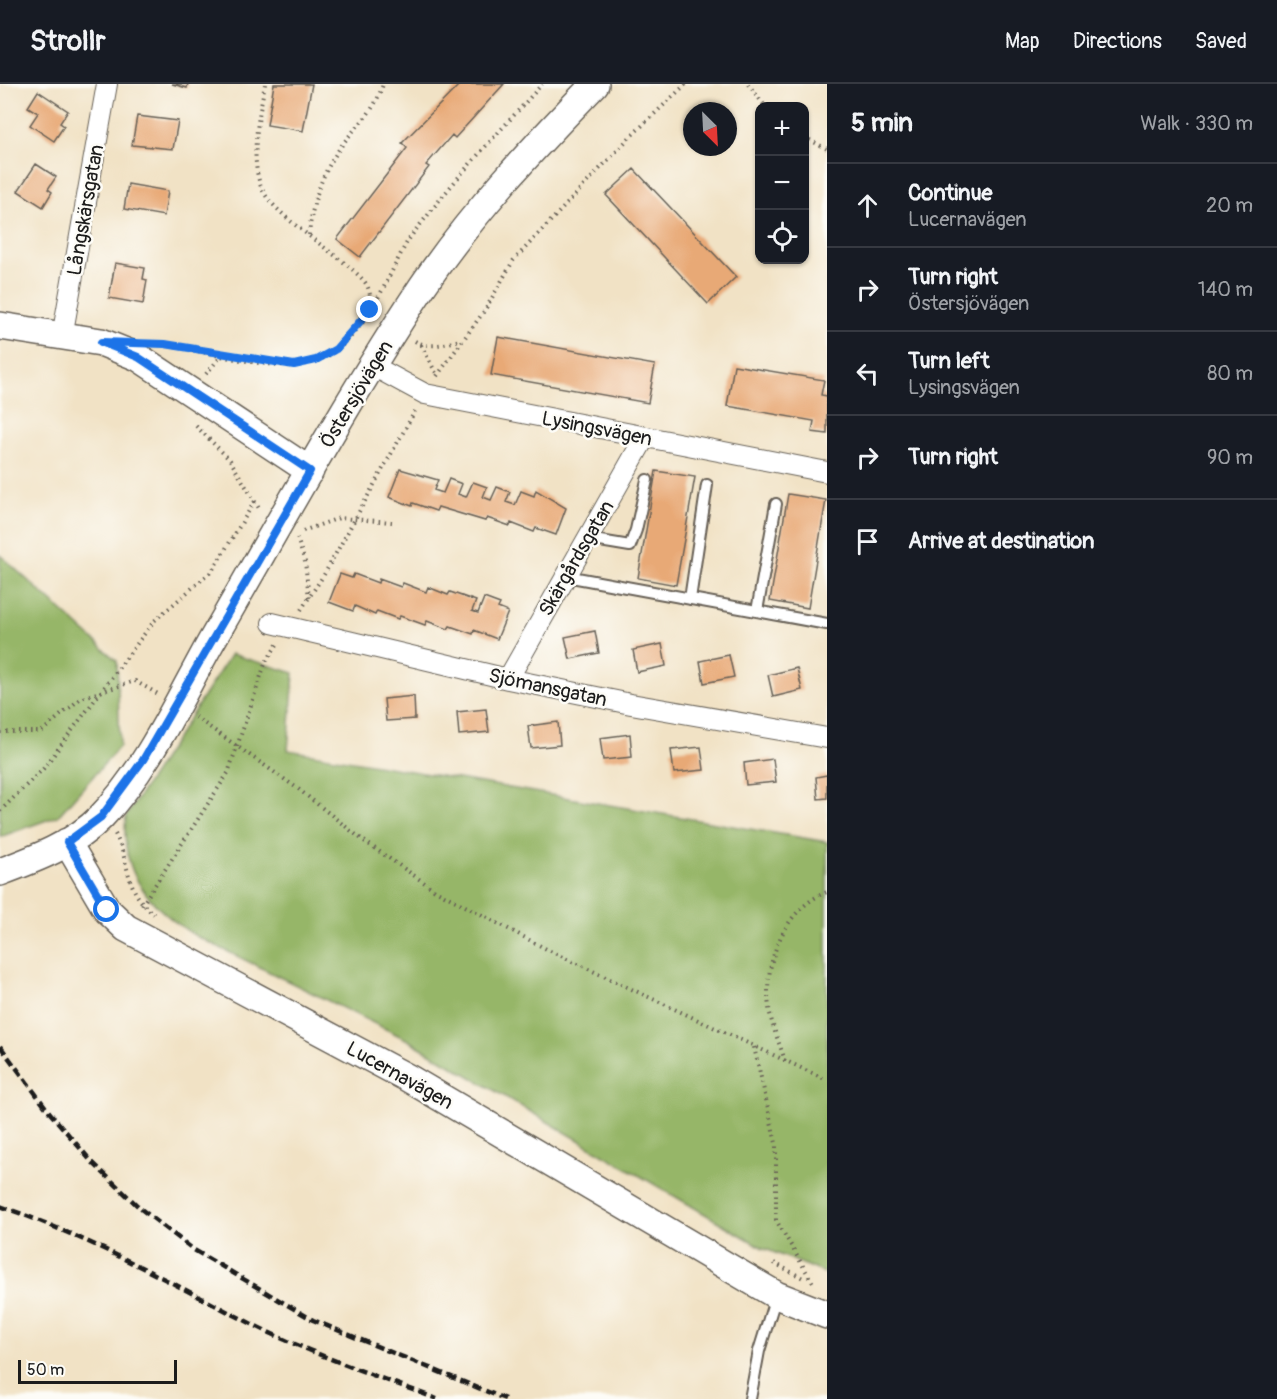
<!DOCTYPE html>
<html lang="en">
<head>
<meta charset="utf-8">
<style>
  :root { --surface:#171b24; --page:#242831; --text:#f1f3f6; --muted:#9ea1a6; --line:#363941 }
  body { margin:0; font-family:Pangolin,sans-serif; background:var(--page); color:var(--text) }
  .controls { position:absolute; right:18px; top:18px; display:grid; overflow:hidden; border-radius:12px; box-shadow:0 2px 4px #0004 }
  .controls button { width:54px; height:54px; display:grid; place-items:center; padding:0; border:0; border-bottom:2px solid var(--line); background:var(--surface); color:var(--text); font:30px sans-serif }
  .compass { position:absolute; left:683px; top:18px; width:54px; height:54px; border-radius:50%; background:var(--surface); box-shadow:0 2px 4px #0004; rotate:156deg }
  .scale { position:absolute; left:18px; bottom:15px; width:159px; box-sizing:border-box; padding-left:6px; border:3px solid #1c1c1c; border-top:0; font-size:16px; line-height:21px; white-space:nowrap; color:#1c1c1c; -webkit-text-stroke:4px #fdfcf7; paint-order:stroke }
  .stop { position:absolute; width:18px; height:18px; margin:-14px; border:4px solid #1a73e8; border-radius:50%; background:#fff }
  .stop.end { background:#1a73e8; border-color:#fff; box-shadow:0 2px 6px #0008 }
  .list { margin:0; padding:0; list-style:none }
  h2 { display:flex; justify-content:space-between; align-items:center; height:78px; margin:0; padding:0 24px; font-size:26px }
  h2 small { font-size:20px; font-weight:400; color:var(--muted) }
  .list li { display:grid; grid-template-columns:39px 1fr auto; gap:18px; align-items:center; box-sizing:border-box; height:84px; padding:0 24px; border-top:2px solid var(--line) }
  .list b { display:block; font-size:22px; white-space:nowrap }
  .list p { margin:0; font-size:20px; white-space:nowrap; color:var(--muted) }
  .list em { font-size:20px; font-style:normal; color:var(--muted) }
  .icon { flex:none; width:33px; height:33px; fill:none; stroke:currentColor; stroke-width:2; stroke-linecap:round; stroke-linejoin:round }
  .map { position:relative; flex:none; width:827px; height:1315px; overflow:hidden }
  header { display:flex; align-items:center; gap:36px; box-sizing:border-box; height:84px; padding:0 30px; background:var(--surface); border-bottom:2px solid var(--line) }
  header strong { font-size:28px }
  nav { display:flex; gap:33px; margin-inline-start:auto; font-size:21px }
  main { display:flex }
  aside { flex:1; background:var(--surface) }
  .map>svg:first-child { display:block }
  .forest { fill:#96b668; stroke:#596942; stroke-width:1.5 }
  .building { fill:#e8a976 }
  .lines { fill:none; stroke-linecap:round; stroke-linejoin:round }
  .lane-casing { stroke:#676157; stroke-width:14 }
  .street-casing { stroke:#676157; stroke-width:22 }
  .secondary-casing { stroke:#676157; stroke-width:30 }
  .path { stroke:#676157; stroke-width:4; stroke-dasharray:1.5 4.5; stroke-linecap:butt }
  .lane { stroke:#fff; stroke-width:10 }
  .street { stroke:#fff; stroke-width:20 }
  .secondary { stroke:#fff; stroke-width:27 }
  .rail { stroke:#1c1c1c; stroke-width:4.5; stroke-dasharray:9 4.5; stroke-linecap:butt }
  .route { stroke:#1a73e8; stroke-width:8 }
  .labels { text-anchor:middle; stroke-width:5; stroke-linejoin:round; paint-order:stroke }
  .street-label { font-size:20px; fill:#1c1c1c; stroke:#fdfcf7 }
</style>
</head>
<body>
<header>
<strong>Strollr</strong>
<nav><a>Map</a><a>Directions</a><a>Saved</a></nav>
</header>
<main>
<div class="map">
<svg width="827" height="1315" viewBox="0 0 827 1315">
  <rect width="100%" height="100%" fill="#fdfcf7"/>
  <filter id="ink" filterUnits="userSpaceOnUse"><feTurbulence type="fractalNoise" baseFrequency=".0167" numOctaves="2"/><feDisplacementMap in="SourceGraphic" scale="12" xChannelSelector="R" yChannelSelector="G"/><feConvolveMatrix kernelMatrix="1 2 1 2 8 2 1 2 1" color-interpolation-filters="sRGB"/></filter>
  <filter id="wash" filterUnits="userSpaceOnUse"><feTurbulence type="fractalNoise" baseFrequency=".008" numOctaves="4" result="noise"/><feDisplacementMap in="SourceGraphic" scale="24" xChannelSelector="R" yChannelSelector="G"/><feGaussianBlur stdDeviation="1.35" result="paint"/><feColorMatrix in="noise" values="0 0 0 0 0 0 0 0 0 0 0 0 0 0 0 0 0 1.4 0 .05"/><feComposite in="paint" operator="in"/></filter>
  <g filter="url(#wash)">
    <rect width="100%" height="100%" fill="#f1e2c5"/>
    <!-- forest -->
    <path class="forest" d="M 0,471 L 117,577 L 120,662 L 58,732 L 0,753 Z
      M 231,570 L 294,589 L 288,666 L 827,758 L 827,1190 L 763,1164 L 408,956 L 196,852 C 150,824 119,789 126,732 Z"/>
    <g id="blocks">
      <!-- building -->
      <path class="building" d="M 172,0 L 188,0 L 187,4 Z
        M 274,0 L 312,0 L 303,47 L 267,41 Z
        M 460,0 L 504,0 L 455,54 L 452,51 L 426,81 L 429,83 L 360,173 L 337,155 L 407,64 L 402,59 Z
        M 38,7 L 68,27 L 60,39 L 64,42 L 54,57 L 30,41 L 38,29 L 28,23 Z
        M 137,32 L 178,37 L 173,65 L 132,61 Z
        M 36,80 L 56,93 L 48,105 L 52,108 L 43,123 L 18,107 Z
        M 634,85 L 736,193 L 708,220 L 606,111 Z
        M 128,100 L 168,107 L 164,132 L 124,125 Z
        M 115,179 L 145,184 L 143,195 L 147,196 L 143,220 L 109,214 Z
        M 498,253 L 655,281 L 648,319 L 491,291 Z
        M 734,281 L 824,296 L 821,311 L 827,312 L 827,350 L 812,348 L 814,337 L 727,322 Z
        M 400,385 L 438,396 L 434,406 L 443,409 L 449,395 L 462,400 L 458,410 L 466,413 L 473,398 L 487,403 L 483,413 L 491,416 L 497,403 L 510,408 L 506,418 L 515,421 L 521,407 L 534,412 L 536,406 L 566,424 L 556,451 L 536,444 L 534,448 L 511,439 L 510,442 L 487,434 L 485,437 L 438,423 L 436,427 L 413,419 L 412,422 L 389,413 Z
        M 656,387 L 695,393 L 676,501 L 638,494 Z
        M 788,410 L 826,416 L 808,524 L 770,517 Z
        M 340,490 L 352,494 L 354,490 L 378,499 L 379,495 L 401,503 L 403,499 L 426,508 L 428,503 L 448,511 L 450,508 L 476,517 L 472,527 L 478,529 L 484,514 L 500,520 L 498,524 L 508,528 L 497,555 L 474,546 L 473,550 L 450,542 L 448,545 L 427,537 L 425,541 L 400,532 L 398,535 L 377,527 L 375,531 L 355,522 L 353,527 L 329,518 Z
        M 595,547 L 599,569 L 570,575 L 565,553 Z
        M 662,560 L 666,582 L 637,588 L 633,566 Z
        M 729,571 L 734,593 L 704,599 L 700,577 Z
        M 797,584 L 802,606 L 773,613 L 768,591 Z
        M 414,612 L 415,635 L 386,637 L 384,615 Z
        M 486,625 L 489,648 L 459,651 L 457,628 Z
        M 558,638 L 560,661 L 531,664 L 528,642 Z
        M 630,650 L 632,673 L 603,676 L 600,654 Z
        M 701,663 L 704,686 L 674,689 L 671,666 Z
        M 773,675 L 776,698 L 746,701 L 744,679 Z
        M 827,691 L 827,714 L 818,715 L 816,693 Z"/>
    </g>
  </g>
  <g filter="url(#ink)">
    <use href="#blocks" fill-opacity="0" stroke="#676157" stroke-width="1.5"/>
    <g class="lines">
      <!-- lane casing -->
      <g class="lane-casing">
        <path id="lane" d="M 588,455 L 630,462 L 636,446 L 647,396
          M 566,492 L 827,540
          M 690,515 L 707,401
          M 757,527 L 776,420
          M 750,1315 L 759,1267 L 776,1212"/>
      </g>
      <!-- street casing -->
      <g class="street-casing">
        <path id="street" d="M 62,253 L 107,0
          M 373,282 L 425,310 L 827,388
          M 272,539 L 508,595 L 631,620 L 827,654
          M 508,595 L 645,353"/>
      </g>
      <!-- secondary casing -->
      <g class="secondary-casing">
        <path id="secondary" d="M 0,242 L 101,258 L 138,273 L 310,387
          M 67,758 L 107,826 L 126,844 L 408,994 L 776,1211 L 827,1231
          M 0,788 C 35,775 75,760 101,733 C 147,686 179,615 211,558 C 280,439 346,317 422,203 C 472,129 533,64 595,0"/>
      </g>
      <!-- path -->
      <path class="path" d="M 265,0 C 259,32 250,69 260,100 C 269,131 342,171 364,197 C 370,204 371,214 370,223
        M 748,0 L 765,22
        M 804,53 L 827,65
        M 309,151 C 312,117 322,89 342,61 C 359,38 374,30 383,0
        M 415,257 C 429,265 445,260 460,256
        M 163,260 C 204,266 278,291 316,277 C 363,259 384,200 406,160 C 413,148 423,138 431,127 C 465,83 505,42 542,0
        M 421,261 L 437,291
        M 206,290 L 222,271
        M 437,292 L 485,226 L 513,177 L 627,56 L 686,0
        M 196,342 L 230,376 L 260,426
        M 303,447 L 339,434 L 392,438
        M 297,454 L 305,478 L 309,514
        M 301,526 L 325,489 L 415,327
        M 195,633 L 297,704 L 364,757 L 435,806 L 552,868 L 827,996
        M 0,648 L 41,648 L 81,614 L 135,597 L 158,610
        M 0,727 L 43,685 L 154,537 L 212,487 L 255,417
        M 115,750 C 131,780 124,807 154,830
        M 142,821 L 228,689 L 265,580 L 278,559
        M 754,963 L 776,1059 L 776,1136 L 813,1199
        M 785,977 C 780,960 771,941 769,923 C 763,880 784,824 827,808
        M 774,1179 L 805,1195"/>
      <!-- lane -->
      <use href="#lane" class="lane"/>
      <!-- street -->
      <use href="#street" class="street"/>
      <!-- secondary -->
      <use href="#secondary" class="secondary"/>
      <!-- rail -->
      <path class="rail" d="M 0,962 L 50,1029 L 91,1077 L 141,1125 L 194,1166 L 313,1236 L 505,1315
        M 0,1122 C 92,1154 176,1202 264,1246 C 320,1273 379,1293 437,1315"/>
    </g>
  </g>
  <g class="lines" filter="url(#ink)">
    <!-- route -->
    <path class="route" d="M 107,826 L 67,758 L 101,733 L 143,676 L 310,387 L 138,273 L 101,258 L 165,260 L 294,281 L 316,276 L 336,265 L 370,226"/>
  </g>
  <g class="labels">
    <!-- street labels -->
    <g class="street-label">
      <text transform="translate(85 126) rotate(-80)" y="7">Långskärsgatan</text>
      <text transform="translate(356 310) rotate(-59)" y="7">Östersjövägen</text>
      <text transform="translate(597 344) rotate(11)" y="7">Lysingsvägen</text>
      <text transform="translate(576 474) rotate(-60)" y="7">Skärgårdsgatan</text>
      <text transform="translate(548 603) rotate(12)" y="7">Sjömansgatan</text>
      <text transform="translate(400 991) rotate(29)" y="7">Lucernavägen</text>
    </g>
  </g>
</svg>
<div class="controls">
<button>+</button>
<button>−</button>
<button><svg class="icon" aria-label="locate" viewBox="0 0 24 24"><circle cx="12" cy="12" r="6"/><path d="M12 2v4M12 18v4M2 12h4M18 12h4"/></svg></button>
</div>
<svg class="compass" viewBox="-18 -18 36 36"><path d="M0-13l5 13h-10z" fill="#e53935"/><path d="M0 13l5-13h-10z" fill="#9ea1a6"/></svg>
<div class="scale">50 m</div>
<div class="stop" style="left:107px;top:826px"></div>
<div class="stop end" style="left:370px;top:226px"></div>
</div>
<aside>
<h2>5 min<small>Walk · 330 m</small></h2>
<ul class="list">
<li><svg class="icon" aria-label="ahead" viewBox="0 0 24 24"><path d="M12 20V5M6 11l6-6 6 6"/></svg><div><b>Continue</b><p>Lucernavägen</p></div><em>20 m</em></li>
<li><svg class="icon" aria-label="right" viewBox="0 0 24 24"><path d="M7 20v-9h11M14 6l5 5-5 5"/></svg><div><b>Turn right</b><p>Östersjövägen</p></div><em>140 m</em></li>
<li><svg class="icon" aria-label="left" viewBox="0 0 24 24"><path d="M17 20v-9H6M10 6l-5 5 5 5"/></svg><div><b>Turn left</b><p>Lysingsvägen</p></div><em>80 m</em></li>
<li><svg class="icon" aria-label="right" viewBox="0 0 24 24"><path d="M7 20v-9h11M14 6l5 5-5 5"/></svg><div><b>Turn right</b></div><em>90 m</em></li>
<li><svg class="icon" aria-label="arrive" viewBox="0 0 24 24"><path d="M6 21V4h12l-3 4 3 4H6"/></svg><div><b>Arrive at destination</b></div></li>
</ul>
</aside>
</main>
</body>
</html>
